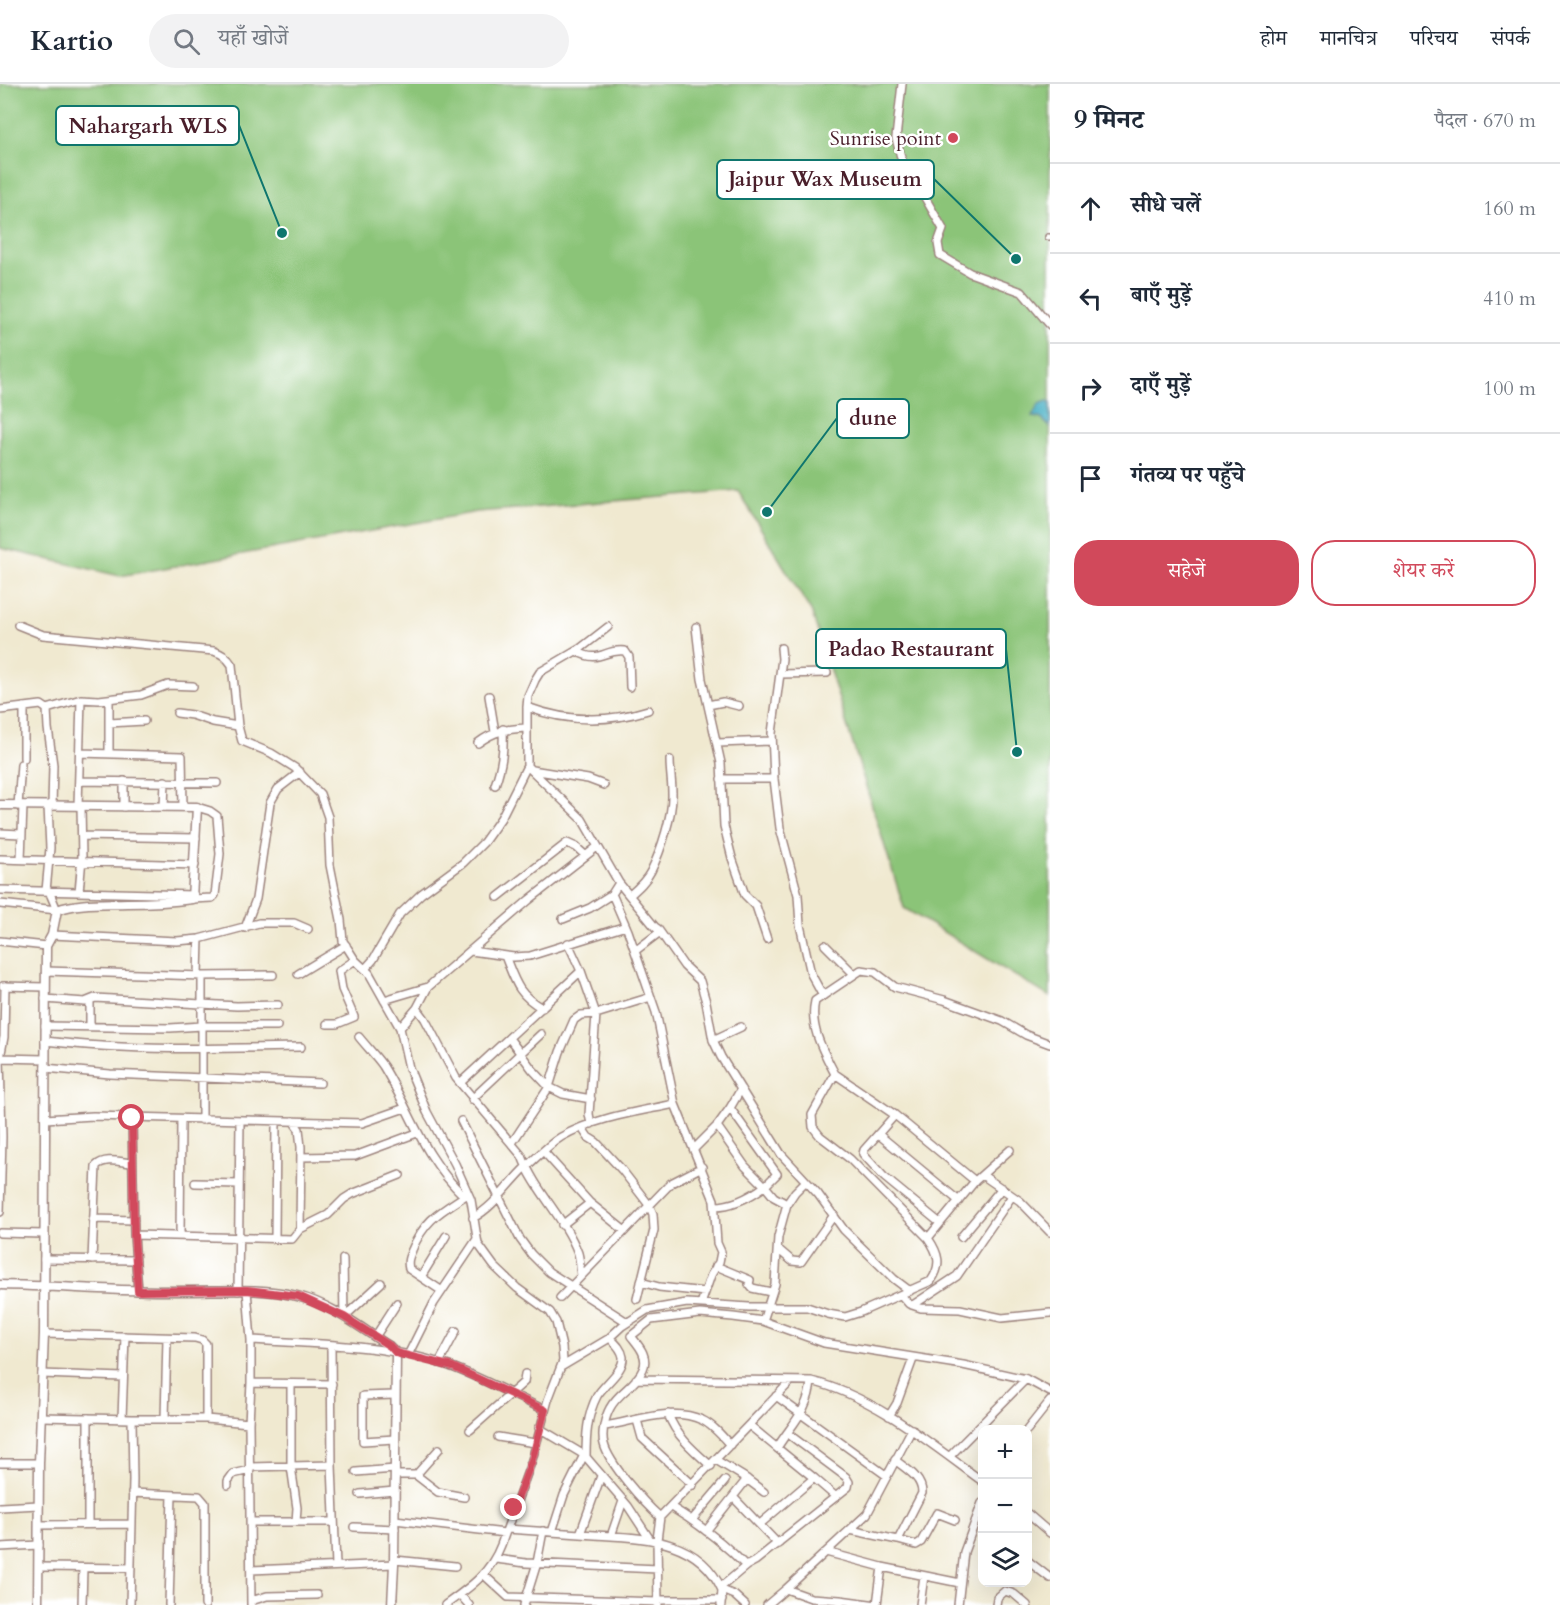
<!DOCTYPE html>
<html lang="hi">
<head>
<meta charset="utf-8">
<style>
  :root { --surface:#fff; --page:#f2f2f3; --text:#1f2937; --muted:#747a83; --line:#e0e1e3; --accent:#d1495b }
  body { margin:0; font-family:Cardo,"Noto Serif Devanagari",serif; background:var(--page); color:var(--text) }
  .controls { position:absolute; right:18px; bottom:18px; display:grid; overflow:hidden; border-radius:12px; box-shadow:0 6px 24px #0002 }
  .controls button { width:54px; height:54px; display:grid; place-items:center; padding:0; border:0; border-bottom:2px solid var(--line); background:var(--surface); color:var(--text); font:30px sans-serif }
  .stop { position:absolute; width:18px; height:18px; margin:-14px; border:4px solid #d1495b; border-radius:50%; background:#fff }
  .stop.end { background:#d1495b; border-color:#fff; box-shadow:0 2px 6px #0008 }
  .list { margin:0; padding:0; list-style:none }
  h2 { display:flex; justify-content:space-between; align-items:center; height:78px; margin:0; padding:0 24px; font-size:26px }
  h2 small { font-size:20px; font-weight:400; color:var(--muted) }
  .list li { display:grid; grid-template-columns:39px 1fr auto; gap:18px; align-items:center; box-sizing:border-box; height:90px; padding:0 24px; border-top:2px solid var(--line) }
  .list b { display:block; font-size:22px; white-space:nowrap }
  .list em { font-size:20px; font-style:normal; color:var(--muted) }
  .actions { display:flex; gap:12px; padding:18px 24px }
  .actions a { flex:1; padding:14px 0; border:2px solid var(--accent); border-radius:24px; text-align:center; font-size:21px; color:var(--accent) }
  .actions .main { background:var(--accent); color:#fff }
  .icon { flex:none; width:33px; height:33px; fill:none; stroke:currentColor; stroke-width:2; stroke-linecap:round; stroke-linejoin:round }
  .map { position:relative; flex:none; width:1050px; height:1521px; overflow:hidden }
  header { display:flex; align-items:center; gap:36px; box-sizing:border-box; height:84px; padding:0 30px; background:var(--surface); border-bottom:2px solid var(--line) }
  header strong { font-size:28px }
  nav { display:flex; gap:33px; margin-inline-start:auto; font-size:21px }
  .search { width:420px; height:54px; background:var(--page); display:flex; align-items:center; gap:15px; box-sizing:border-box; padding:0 21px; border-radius:33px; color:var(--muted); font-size:22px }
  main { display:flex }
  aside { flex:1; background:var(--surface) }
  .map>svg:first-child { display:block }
  .green { fill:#8bc478; stroke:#6a7252; stroke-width:1.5 }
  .water { fill:#45afc4; stroke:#486778; stroke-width:1.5 }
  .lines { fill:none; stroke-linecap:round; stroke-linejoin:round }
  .pedestrian-casing { stroke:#9d847e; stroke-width:8 }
  .minor-casing { stroke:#9d847e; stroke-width:10 }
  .tertiary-casing { stroke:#9d847e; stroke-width:11 }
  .pedestrian { stroke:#fff; stroke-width:5 }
  .minor { stroke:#fff; stroke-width:7 }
  .tertiary { stroke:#fff; stroke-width:8 }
  .route { stroke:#d1495b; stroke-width:8 }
  .poi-dot { fill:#d1495b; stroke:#fff; stroke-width:2 }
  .labels { text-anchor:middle; stroke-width:5; stroke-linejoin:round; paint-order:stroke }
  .poi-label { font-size:20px; fill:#4a1f2b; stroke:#fff; text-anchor:end }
  .leader { fill:none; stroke:#0f766e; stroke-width:2 }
  .callout-dot { fill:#0f766e; stroke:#fff; stroke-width:2 }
  .callout { fill:#fff; stroke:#0f766e; stroke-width:2 }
  .callout-label { font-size:21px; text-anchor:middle; font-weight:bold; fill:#4a1f2b }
</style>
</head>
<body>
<header>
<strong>Kartio</strong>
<div class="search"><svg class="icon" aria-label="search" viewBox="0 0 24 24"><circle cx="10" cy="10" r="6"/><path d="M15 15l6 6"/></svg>यहाँ खोजें</div>
<nav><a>होम</a><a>मानचित्र</a><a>परिचय</a><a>संपर्क</a></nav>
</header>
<main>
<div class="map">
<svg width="1050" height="1521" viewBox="0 0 1050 1521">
  <rect width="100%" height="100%" fill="#fff"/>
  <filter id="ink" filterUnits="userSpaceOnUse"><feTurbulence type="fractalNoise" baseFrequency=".0167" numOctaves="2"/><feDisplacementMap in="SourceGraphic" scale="12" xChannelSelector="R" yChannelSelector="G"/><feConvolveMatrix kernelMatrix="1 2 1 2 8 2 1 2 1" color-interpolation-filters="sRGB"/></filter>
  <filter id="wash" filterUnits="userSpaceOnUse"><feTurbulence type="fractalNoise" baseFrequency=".008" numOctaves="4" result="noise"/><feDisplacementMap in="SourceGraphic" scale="24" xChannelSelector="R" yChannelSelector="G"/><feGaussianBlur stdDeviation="1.35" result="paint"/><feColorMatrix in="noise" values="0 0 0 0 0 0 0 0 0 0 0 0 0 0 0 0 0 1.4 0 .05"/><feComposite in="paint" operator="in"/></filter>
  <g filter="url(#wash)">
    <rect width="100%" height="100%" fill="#f0e9d0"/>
    <!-- green -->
    <path class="green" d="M 0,0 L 1050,0 L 1050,913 L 904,824 L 812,529 L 738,407 L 477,428 L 120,492 L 0,464 Z"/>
    <!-- water -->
    <path class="water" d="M 1047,317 L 1050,318 L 1050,343 C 1042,336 1044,334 1032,333 L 1039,320 Z"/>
  </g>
  <g filter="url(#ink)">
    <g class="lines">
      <!-- pedestrian casing -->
      <g class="pedestrian-casing">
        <path id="pedestrian" d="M 1048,153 L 1050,153"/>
      </g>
      <!-- minor casing -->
      <g class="minor-casing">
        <path id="minor" d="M 902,0 L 896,54 L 903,81 L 920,105 L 943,145 L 938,159 L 940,171 L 970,189 L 1022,208 L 1050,241
          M 18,541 L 43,551 L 214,567 C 222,570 227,573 232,581 L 238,642
          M 696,543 L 702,595 L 721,679 L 724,742 L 732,774 L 745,811 L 756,822 L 767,855
          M 781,564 L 782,575 L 772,649 L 774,695 L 780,744 L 798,811 L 800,841 L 811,890 L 823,912
          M 576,567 C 601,581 604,564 625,567 L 629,573 L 630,603
          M 780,590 L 827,589
          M 489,612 L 495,648
          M 708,621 L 723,618 L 739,622
          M 527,623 C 567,638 607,639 648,626
          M 47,625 L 81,615
          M 0,626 L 41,621 L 47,625 L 48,644 L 53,681 L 52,722
          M 177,629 L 192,631 L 213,638 L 238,642 L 242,657 L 271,669 L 295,684 L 320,710 L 328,733 L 330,781 L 341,836 L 343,857 L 355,876 L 369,889 L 400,944 L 409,984 L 427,1028 L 455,1080 L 471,1116 L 478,1160 L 494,1182 L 517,1204 L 550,1228 L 556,1238 L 562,1263 L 563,1277 L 548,1316 L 532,1376 L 501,1461 C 490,1490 469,1504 445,1521
          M 109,639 L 144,637
          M 478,659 C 494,647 506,645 526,644
          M 718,659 L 771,657
          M 80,669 L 182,672 L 183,723
          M 109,670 L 109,615
          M 24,674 L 24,623
          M 527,682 L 582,735 L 619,799 L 612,810 L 628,847 L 656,928 L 675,1020 L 714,1116 L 717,1159 L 721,1168 L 719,1178 L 711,1191 L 701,1220
          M 532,686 L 588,695 L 604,701
          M 721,695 L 774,695
          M 80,697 L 217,699
          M 495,701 C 502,681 504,666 503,645
          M 18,722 L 21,680
          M 78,722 L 81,615 L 99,616 L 141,611 L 168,601 L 193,602
          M 124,723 L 124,697
          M 164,723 L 165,697
          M 0,749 L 21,750
          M 82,752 L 196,754
          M 0,775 L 195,781
          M 21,775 L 23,722
          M 619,799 L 655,843 L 658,845 L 684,882 L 700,897 L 706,918 L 713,956 L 721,973 L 781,1070 L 818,1110 L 844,1146 L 894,1195 L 910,1207
          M 0,806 L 194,811
          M 46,807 L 50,764 L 48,722
          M 49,807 L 57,826
          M 79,808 L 82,774 L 81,722
          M 630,811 C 638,804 646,797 651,787 C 661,767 673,730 672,709 C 672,698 670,687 670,676
          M 498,813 L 567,759 L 576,763 L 585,771
          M 192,815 L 212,814 L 215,811 L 220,770 L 217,732 L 210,727 L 197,723
          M 0,820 L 57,826
          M 563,835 L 590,824 L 612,810
          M 245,844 L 256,815 L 270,719 L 278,705 L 300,688
          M 52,851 L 177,857 L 199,855 L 259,839 L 294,839 L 308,845
          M 0,857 L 46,862
          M 825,861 L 854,890
          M 471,867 L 514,873 L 530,872 L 626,842
          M 635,867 L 660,848
          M 505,872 C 515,897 518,911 542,924
          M 365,885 L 373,876 L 400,830 L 421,810 L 463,779 L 484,758 L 501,734 L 527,682 L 527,623 L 528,612 L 535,596 L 540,588 L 581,564 L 608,543
          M 46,887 L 202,892 L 202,1036
          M 581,887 L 596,930 L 589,1030 L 591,1040
          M 298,890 L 346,861
          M 198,891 L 199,855
          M 202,892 L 273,891
          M 3,902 L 45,903
          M 428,903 L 529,816 L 597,763
          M 45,915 L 85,918 L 90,916
          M 384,916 L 428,903 L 417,924 L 400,944
          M 417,924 L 425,935 L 456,994 L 522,1072 C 535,1107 565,1134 578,1169 C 580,1176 580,1185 581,1192
          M 327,940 L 337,940 L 354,933 L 342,905 L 339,887 L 355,876
          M 45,942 L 170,944 L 202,942 L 277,942
          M 90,942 L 90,916 L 95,914 L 237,922 L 278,921
          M 359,953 C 367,963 376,972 383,982 C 412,1029 422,1072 464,1112
          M 509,954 L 532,985 L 549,1003 L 512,1059
          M 713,956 L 741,943
          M 45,957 C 130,967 215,965 301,963
          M 0,974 L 45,975
          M 45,984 L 110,990 L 320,999
          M 835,990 C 823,967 809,943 815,917 L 861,886 L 875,888 L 895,903 L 944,916 L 1002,937 L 1026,951 L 1050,960
          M 460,999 L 581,887 L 568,859
          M 472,1015 L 541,950
          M 591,1015 L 563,1010 L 549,1003 L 560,968 L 574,936 L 581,931 L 596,930 L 651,913
          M 730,1024 L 777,1090 L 765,1102 L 745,1082 L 717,1042 Z
          M 730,1024 L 741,1005
          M 895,1031 L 864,1066 L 863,1070 L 884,1093 L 940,1139
          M 132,1034 L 134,1151 L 138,1207
          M 45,1035 L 93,1032 L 362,1039 L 405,1024
          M 461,1037 L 520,1155 L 531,1170 L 549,1188 L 627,1238
          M 582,1044 L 588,1053 L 596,1058 L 622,1086 L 649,1121 L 653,1130 L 654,1146 L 637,1215
          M 878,1050 L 959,1117
          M 694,1065 L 717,1042
          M 544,1068 L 590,1119
          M 301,1073 L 355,1072 L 417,1049
          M 981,1092 L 985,1093 L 1020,1117 L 1050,1148
          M 195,1099 L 239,1100
          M 787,1120 L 795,1108 L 806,1097
          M 715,1122 C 733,1122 750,1113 765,1102 L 774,1113 L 787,1120 L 778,1153 L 775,1200 L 763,1237
          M 0,1128 L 2,1053 L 0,974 L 4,953 L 5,902
          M 473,1134 C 495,1122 508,1100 526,1083 C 536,1074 548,1061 561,1053 C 596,1033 637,1028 675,1020
          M 93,1135 L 134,1136
          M 562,1141 L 590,1119 L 625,1147
          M 300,1145 L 328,1131 L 344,1115 L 352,1110 L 400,1091
          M 0,1149 L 44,1150
          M 134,1151 L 292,1155 L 300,1145 L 301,1063 L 299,1045 L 293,1037
          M 180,1152 L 181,1035
          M 961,1153 L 1002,1104
          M 928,1154 L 975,1097 L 1010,1066
          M 275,1155 L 276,1037
          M 778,1165 L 792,1177 L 801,1178 L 834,1131
          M 44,1175 L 136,1176
          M 343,1175 L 344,1233 L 381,1199
          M 92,1176 L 96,1082 C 105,1073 120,1078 132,1079
          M 716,1182 L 750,1196 L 749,1200 L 752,1204 L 771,1208
          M 421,1193 L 446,1152
          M 641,1198 L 659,1203 L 705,1208
          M 247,1206 L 251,1256 L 251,1299 L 249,1339 L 251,1521
          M 238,1207 L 240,1037
          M 442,1207 L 409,1185 C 407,1177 409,1173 412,1166 C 424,1136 440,1128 466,1111
          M 901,1211 L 909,1220 L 921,1224 L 960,1225 L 1002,1234 L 1050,1229
          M 560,1214 L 671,1099 L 702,1083
          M 913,1221 L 957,1192 L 1012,1112
          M 44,1250 L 195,1254 L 202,1256 L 206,1260 L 206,1335
          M 375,1253 L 397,1219
          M 610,1254 C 615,1259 622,1265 623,1273 C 624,1287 604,1300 597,1312 C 587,1331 586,1352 586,1373 L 628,1422 L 649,1454
          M 251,1256 C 317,1260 389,1260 452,1283 C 484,1295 515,1312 545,1326
          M 331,1261 L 332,1381 L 336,1482
          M 408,1271 L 434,1219 L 477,1155
          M 439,1279 L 456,1247
          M 561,1283 L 608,1255 L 622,1242 L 647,1226 L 687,1219 L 749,1223 L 807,1223 L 828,1230 L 845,1233 L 861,1228 L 931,1197 C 942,1181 939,1170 928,1154 L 850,1075 L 820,1052 L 813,1043 L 812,1031 L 835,990 L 895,1031 L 975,1097
          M 42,1290 L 123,1293
          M 636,1295 L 811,1297 C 874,1312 931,1360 982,1397
          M 251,1299 L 332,1300
          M 291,1300 L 291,1382 L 297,1424 L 296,1438
          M 776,1312 L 887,1392
          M 668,1330 C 676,1352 694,1367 711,1382
          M 889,1332 L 897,1319 L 913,1275
          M 41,1333 L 132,1335
          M 88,1334 L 88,1440
          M 122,1334 L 125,1252
          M 165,1335 L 167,1254
          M 637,1336 L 642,1354 L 693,1401
          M 749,1341 L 777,1364 C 791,1341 809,1326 811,1297
          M 605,1342 C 636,1337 672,1322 702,1336 C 713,1341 722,1352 730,1361
          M 539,1344 L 586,1372
          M 470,1346 L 524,1298 L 525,1290
          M 1027,1346 L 1050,1317
          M 498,1353 L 535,1359
          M 395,1355 L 363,1357 L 363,1312 L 395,1311
          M 950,1372 L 1026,1295
          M 716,1376 L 744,1393 L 764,1408
          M 0,1379 L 39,1379
          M 250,1383 L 332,1381
          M 356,1388 L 395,1385
          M 395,1391 L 416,1391 L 438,1408 L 464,1413
          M 416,1391 L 439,1365
          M 814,1394 L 836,1413
          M 228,1401 L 228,1397 L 233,1390 L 250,1386
          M 132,1409 L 199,1412 L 205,1419 L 205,1521
          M 360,1410 L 395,1407
          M 733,1413 L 778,1460
          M 0,1423 L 39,1421
          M 671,1423 C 699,1440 724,1459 746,1482 L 755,1477 L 848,1403 L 849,1398 L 846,1393 L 787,1349
          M 1028,1430 L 1050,1449
          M 660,1433 C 644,1419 609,1380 604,1360 C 601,1350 605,1333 610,1324 C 618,1308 637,1301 643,1285 C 649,1272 638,1261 631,1252 L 651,1236 L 700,1230 L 733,1233 L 763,1237 L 824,1259 L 963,1281 L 1026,1295 L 1050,1308
          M 395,1436 L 505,1449
          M 692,1436 L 725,1397
          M 251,1438 L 334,1438
          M 760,1440 L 814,1394 L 777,1364
          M 39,1441 L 132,1440
          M 354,1443 L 395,1445
          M 507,1445 C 536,1447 565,1449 595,1451 C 644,1454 699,1454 722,1506
          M 850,1446 L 898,1456 L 922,1409 C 922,1393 906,1385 895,1376
          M 706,1447 L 747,1395
          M 552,1448 L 564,1411 L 584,1371
          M 580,1450 L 601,1392
          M 611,1452 L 623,1417
          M 898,1456 L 916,1461 L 921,1458 L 937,1429 L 955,1436
          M 0,1463 L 39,1461
          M 826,1468 L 882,1483 L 877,1520
          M 496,1475 L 526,1479 L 658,1485
          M 395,1476 L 455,1482
          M 1028,1477 L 1050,1494
          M 39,1483 L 131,1484
          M 882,1483 L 960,1499
          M 251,1486 L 394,1480
          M 484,1491 L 508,1513 L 658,1518
          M 721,1503 L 746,1482
          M 460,1511 L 469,1521
          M 658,1516 L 722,1516
          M 840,1516 L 877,1521
          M 251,1517 L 267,1512 L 317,1511
          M 82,1521 L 83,1484
          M 130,1521 L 133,1396 L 132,1335 L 206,1335 L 249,1339
          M 169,1521 L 172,1411
          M 524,1521 L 537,1479 L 543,1447
          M 658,1521 L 657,1456 L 660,1433 L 791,1297
          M 721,1521 L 722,1506 L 734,1511 L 745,1521
          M 767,1521 L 786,1505
          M 840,1521 L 840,1516 L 811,1514 L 786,1505 L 867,1430 L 912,1345
          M 920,1521 L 924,1492
          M 958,1521 L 964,1468 L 982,1419
          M 996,1521 L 997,1514 L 1005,1507 L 1014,1510 L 1027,1521"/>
      </g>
      <!-- tertiary casing -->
      <g class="tertiary-casing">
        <path id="tertiary" d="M 0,721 L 197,723 L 192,815 C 171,818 149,819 127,819 C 104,820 79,818 57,826 L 52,851 L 46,862 L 44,1250 L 39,1379 L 38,1521
          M 0,1201 C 58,1202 116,1207 174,1207 C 215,1208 257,1202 297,1212 C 331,1220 361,1244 389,1262 L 396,1269 L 394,1480 L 392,1521"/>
      </g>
      <!-- pedestrian -->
      <use href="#pedestrian" class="pedestrian"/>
      <!-- minor -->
      <use href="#minor" class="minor"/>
      <!-- tertiary -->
      <use href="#tertiary" class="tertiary"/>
    </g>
  </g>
  <g class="lines" filter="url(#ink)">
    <!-- route -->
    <path class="route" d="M 132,1034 L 134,1151 L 138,1207 L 247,1206 L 298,1212 L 344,1233 L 390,1262 L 396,1269 L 453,1283 L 545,1326 L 532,1376 L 514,1424"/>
  </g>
  <!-- markers -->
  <circle class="poi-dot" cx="953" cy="54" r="6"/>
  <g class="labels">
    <!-- poi labels -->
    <g class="poi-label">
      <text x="941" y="61">Sunrise point</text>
    </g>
  </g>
  <!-- callouts -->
  <path class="leader" d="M282 149L239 41M1016 175L934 95M767 428L837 334M1017 668L1006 565"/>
  <g class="callout-dot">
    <circle cx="282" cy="149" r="6"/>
    <circle cx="1016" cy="175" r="6"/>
    <circle cx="767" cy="428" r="6"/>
    <circle cx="1017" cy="668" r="6"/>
  </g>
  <g class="callout">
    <rect x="56" y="22" width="183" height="39" rx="6"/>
    <rect x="717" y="76" width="217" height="39" rx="6"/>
    <rect x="837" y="315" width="72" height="39" rx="6"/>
    <rect x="816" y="545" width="190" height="39" rx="6"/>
  </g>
  <g class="callout-label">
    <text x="148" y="49">Nahargarh WLS</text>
    <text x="825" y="102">Jaipur Wax Museum</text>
    <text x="873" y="341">dune</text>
    <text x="911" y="572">Padao Restaurant</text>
  </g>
</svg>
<div class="controls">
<button>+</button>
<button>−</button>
<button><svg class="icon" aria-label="layers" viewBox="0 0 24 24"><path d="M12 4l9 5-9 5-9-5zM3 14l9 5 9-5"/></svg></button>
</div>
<div class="stop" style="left:132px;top:1034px"></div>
<div class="stop end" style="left:514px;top:1424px"></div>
</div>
<aside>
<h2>9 मिनट<small>पैदल · 670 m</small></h2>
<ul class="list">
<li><svg class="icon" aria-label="ahead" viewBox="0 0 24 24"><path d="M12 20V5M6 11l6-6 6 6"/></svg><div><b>सीधे चलें</b></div><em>160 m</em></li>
<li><svg class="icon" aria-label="left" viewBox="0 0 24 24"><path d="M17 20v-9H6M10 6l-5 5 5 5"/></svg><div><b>बाएँ मुड़ें</b></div><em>410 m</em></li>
<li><svg class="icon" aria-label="right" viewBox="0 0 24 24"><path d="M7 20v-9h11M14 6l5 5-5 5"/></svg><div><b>दाएँ मुड़ें</b></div><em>100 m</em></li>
<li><svg class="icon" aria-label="arrive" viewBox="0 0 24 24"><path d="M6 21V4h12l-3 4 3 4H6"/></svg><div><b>गंतव्य पर पहुँचे</b></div></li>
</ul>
<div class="actions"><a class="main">सहेजें</a><a>शेयर करें</a></div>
</aside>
</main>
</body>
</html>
